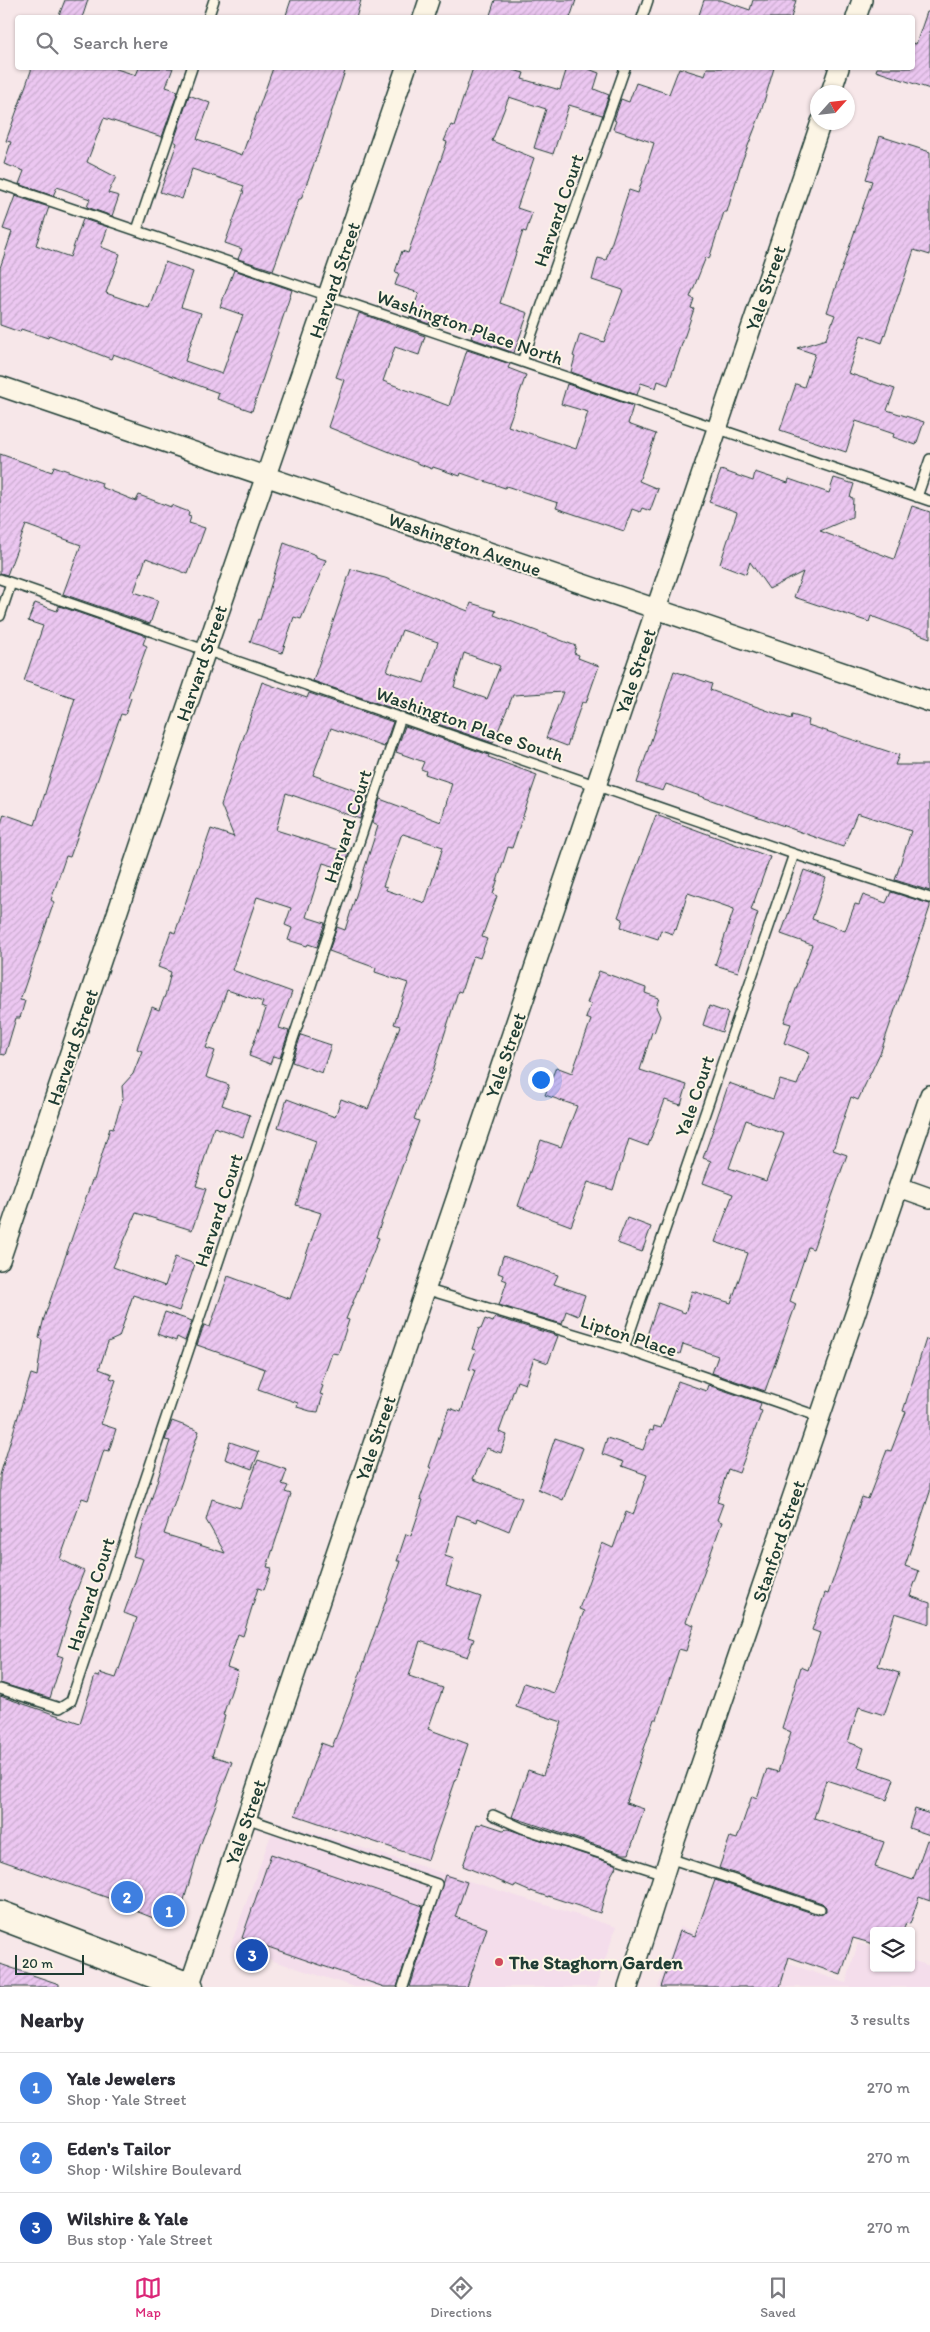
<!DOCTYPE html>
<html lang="en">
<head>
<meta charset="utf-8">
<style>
  :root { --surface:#fff; --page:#f7f7f7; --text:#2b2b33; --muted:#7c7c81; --line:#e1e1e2; --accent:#db2777 }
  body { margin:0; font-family:Itim,sans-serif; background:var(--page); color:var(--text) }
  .controls { position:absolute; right:15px; bottom:15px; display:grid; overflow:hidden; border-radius:5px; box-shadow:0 1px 4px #0004 }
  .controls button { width:45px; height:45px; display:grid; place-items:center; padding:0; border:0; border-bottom:1px solid var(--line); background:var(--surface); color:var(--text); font:25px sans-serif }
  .compass { position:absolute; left:810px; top:85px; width:45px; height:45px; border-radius:50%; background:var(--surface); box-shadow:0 1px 4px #0004; rotate:63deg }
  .scale { position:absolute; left:15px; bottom:12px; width:69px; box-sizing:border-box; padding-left:5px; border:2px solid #1f3d34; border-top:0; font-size:14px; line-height:18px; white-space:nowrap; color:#1f3d34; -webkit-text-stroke:4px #fcf5e5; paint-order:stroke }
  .you { position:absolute; left:540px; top:1079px; width:18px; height:18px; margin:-12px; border:4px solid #fff; border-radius:50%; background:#1a73e8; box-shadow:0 0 0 8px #1a73e833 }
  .badge { display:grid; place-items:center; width:32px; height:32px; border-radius:50%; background:var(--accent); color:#fff; font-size:16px; font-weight:700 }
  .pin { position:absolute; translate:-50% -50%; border:2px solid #fff; box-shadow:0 1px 5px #0006 }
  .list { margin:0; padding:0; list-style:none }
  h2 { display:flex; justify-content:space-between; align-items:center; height:65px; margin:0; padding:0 20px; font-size:21px }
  h2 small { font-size:16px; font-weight:400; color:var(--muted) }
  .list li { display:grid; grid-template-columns:32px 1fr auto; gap:15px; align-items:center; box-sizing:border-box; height:70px; padding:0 20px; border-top:1px solid var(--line) }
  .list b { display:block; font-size:19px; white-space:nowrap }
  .list p { margin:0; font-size:16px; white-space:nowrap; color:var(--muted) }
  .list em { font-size:16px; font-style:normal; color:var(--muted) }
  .icon { flex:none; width:28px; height:28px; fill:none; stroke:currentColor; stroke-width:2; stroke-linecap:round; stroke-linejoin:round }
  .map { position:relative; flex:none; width:930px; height:1987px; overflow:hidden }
  .search { position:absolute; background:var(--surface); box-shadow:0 1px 4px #0004; left:15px; right:15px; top:15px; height:55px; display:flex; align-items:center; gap:12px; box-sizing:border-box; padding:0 18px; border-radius:5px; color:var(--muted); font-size:19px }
  .sheet { height:275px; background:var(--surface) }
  nav { display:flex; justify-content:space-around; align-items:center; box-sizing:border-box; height:70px; border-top:1px solid var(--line); background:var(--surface); font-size:14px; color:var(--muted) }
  nav a { display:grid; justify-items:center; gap:2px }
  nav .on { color:var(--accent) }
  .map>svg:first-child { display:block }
  .built { fill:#f4ddeb }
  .building { fill:url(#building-hatch); stroke:#1f3d34; fill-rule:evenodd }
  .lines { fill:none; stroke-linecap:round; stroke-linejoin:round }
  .lane-casing { stroke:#1f3d34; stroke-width:12 }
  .street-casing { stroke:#1f3d34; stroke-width:22 }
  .primary-casing { stroke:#1f3d34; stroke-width:31 }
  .lane { stroke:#fcf5e5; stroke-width:9 }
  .street { stroke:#fcf5e5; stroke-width:19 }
  .primary { stroke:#fcf5e5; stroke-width:28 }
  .poi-dot { fill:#d1495b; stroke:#fcf5e5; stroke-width:2 }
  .labels { text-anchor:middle; stroke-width:4; stroke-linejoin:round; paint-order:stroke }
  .street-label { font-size:19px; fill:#1f3d34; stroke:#fcf5e5 }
  .poi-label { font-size:19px; font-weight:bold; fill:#1f3d34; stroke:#fcf5e5; text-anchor:start }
</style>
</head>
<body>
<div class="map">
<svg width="930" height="1987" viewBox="0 0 930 1987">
  <defs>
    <pattern id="building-hatch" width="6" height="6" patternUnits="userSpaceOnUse" patternTransform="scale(1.25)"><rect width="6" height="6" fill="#ecc7f1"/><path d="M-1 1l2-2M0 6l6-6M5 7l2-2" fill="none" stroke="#caaccf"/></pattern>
  </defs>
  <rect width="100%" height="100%" fill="#f7e7e9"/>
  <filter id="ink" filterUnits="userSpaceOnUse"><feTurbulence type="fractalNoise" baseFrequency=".02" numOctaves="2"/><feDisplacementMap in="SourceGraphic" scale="10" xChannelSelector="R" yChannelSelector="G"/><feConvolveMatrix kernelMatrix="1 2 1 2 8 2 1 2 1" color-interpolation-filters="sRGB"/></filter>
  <g filter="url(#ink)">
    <!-- built -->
    <path class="built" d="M 276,1821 L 616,1927 L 596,1987 L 355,1987 L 230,1947 Z
      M 680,1927 L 846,1983 L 858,1943 L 874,1948 L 874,1968 L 911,1968 L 911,1960 L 930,1966 L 930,1987 L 658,1987 Z"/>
    <!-- building -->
    <path class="building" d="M 65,0 L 88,0 L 82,18 L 58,18 Z
      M 291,0 L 361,0 L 356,18 L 285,18 Z
      M 495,0 L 576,0 L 570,18 L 489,18 Z
      M 704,0 L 721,0 L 750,10 L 753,0 L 796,0 L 791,18 L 698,18 Z
      M 927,12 L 930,12 L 930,89 L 876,71 L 877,68 L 912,68 L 912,43 L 916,44 Z
      M 32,68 L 113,68 L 136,75 L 139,68 L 173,68 L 166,87 L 178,91 L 162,137 L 104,118 L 87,162 L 116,177 L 108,193 L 119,196 L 112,216 L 87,207 L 90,199 L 57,187 L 53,196 L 19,184 L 24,171 L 4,164 L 11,142 L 6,141 Z
      M 273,68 L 346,68 L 319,150 L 301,199 L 299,199 L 273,270 L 238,259 L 242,249 L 225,243 L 244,191 L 242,191 L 244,186 L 192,169 L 182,199 L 160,192 L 177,143 L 174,141 L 189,95 L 210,103 L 197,139 L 242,155 Z
      M 473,68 L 506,68 L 524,73 L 522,79 L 560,90 L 567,68 L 586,68 L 599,73 L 594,89 L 609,95 L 602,115 L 569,105 L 553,154 L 534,148 L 546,109 L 509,97 L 492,141 L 534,158 L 517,208 L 532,213 L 526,232 L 523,231 L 500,303 L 528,313 L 514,353 L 471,338 L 474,329 L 433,314 L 429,324 L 410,317 L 419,293 L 395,285 L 399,273 L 395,272 L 402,251 L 408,253 L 447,142 L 444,141 L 451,125 L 454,126 Z
      M 679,68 L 705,76 L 707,68 L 774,68 L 760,115 L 741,164 L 727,212 L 724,212 L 709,259 L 706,257 L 690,297 L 694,299 L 691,308 L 694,309 L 668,385 L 658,381 L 656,388 L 641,383 L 637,395 L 571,372 L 575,357 L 573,356 L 580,334 L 604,342 L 623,290 L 592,280 L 598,258 L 606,260 L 629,190 L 638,193 L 654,143 L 613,129 L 616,121 L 614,120 L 621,99 L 629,102 L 636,83 L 669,94 Z
      M 880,136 L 930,152 L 930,255 L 914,250 L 882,343 L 861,335 L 848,373 L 895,389 L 887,410 L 924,422 L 916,445 L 893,437 L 894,434 L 856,421 L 846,452 L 780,430 L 796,384 L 804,387 L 815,354 L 797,348 L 826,339 L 835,315 L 827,312 L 872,181 L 866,179 Z
      M 15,196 L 49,207 L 36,245 L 70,257 L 83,219 L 108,227 L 101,247 L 120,254 L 106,293 L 149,308 L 165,262 L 193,272 L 181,307 L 201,313 L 185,361 L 222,374 L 243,315 L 220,307 L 234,270 L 292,290 L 252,411 L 217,399 L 219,393 L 113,354 L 111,359 L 49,335 L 48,338 L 21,329 L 20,332 L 0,325 L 0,268 L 12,232 L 3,229 Z
      M 359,313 L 425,336 L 419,355 L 395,347 L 383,381 L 449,406 L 467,350 L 510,364 L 508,368 L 526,375 L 508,426 L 576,449 L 588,412 L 561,404 L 567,384 L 633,406 L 628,424 L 656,434 L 639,481 L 658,489 L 650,511 L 642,508 L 640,512 L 632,509 L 624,531 L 556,508 L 558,503 L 506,486 L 505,488 L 461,473 L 460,476 L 433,467 L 432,469 L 328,427 L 344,380 L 336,377 Z
      M 0,454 L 52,472 L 54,466 L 102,483 L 101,487 L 136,501 L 139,495 L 171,507 L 171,505 L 189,512 L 188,516 L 191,517 L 189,523 L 205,528 L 188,574 L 146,558 L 134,592 L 158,600 L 150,624 L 63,594 L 81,545 L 26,525 L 7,575 L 0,573 Z
      M 721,470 L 753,481 L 755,472 L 788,483 L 789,479 L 829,493 L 834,478 L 854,484 L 850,497 L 853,498 L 852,517 L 820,531 L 894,559 L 912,506 L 930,512 L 930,638 L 871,616 L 869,622 L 794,597 L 803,572 L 769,589 L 750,562 L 746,574 L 720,564 L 737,512 L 709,502 Z
      M 284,543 L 316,555 L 316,557 L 326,560 L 301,619 L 294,617 L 282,653 L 250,642 L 258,619 L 260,620 Z
      M 351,569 L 385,578 L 468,611 L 471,603 L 496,611 L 494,615 L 576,646 L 574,653 L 579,655 L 578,658 L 599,666 L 586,703 L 582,702 L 567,746 L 546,738 L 563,692 L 513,695 L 493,743 L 313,681 ZM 402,630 L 438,642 L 424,683 L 387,671 ZM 464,653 L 500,666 L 487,699 L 454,687 Z
      M 35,603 L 57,611 L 59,606 L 146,636 L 143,644 L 147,646 L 128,697 L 131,698 L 125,715 L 121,714 L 70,857 L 66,856 L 51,900 L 54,902 L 20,1000 L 25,1001 L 20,1018 L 16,1018 L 5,1055 L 0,1054 L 0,827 L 4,814 L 35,825 L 75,698 L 24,681 L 43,626 L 28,621 Z
      M 674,671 L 712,684 L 710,690 L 791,719 L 792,715 L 809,720 L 808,725 L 899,755 L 895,765 L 930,765 L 930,891 L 895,880 L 911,831 L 857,813 L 843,847 L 666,784 L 663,791 L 637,783 Z
      M 262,682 L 307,698 L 309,693 L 393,722 L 384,747 L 331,728 L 313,775 L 368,795 L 360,819 L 286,793 L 276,830 L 349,853 L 343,869 L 323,863 L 306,917 L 325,923 L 317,947 L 308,944 L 307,946 L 288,940 L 292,928 L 285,925 L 291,908 L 257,897 L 232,970 L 292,992 L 279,1028 L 289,1031 L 280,1058 L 273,1056 L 270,1064 L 249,1056 L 266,1009 L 261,1007 L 263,1002 L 227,990 L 206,1048 L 215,1051 L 206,1077 L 229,1085 L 222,1105 L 250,1115 L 243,1137 L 214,1127 L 196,1186 L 206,1189 L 192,1230 L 136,1213 L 113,1267 L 165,1286 L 175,1257 L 195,1264 L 179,1311 L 133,1295 L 119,1337 L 108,1342 L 99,1369 L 112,1374 L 110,1378 L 116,1380 L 101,1424 L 116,1429 L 109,1451 L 104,1450 L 88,1500 L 82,1498 L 60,1559 L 84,1571 L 69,1610 L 71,1611 L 57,1655 L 63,1657 L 50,1698 L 0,1683 L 0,1475 L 31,1374 L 37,1376 L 42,1340 L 39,1338 L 44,1318 L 92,1180 L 94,1180 L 110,1128 L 113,1129 L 123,1098 L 122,1086 L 133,1074 L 142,1051 L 137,1049 L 138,1045 L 152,1007 L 159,1010 L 166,993 L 171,972 L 158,967 L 171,931 L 175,933 L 211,829 L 234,837 L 221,805 Z
      M 405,726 L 489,755 L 488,757 L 537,775 L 512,848 L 508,847 L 493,894 L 497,896 L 482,937 L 487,939 L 480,958 L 474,956 L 472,958 L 461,992 L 458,991 L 433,1071 L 414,1119 L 419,1121 L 376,1237 L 379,1238 L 346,1319 L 349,1320 L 338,1354 L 332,1353 L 321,1385 L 323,1386 L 320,1394 L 323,1395 L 318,1412 L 310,1411 L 297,1407 L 298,1403 L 258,1389 L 265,1369 L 197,1345 L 204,1325 L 210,1327 L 228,1276 L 290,1299 L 311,1241 L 321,1213 L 296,1205 L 316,1141 L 278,1127 L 287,1099 L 335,1117 L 341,1099 L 368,1109 L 400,1026 L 394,1024 L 408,983 L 375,972 L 376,968 L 329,951 L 337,927 L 345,930 L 378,826 L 372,823 L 380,799 L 441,822 L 452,783 L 425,774 L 426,771 L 421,769 L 424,762 L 396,752 ZM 403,834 L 443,847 L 425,903 L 386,890 L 387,887 L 383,886 L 401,836 Z
      M 656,815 L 770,857 L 751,910 L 758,913 L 738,972 L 715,965 L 734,909 L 688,893 L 676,930 L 675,929 L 673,934 L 661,930 L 658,939 L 621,927 L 623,919 L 618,917 Z
      M 804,870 L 826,878 L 812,919 L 845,931 L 855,904 L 859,905 L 863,895 L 886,903 L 891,892 L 930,904 L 930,907 L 881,1051 L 858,1100 L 851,1097 L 833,1150 L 847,1155 L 813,1249 L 808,1247 L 790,1301 L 796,1304 L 765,1391 L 712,1373 L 718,1356 L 683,1344 L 680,1354 L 645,1341 L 658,1303 L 685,1313 L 692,1291 L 731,1303 L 748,1253 L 715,1242 L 733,1194 L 703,1183 L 711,1161 L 703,1158 L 729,1083 L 773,1099 L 780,1080 L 797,1085 L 810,1053 L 784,1043 L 791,1024 L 784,1022 L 812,945 L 781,934 ZM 746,1120 L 784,1134 L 766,1181 L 729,1168 Z
      M 599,971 L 646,988 L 645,993 L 659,998 L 656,1007 L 660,1016 L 654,1033 L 652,1032 L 640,1070 L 687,1085 L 681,1105 L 665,1100 L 648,1146 L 629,1139 L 613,1190 L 588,1182 L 571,1226 L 518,1206 L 541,1140 L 561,1147 L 577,1106 L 545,1095 L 556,1067 L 572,1073 L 591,1020 L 586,1018 L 591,1004 L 587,1003 Z
      M 709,1006 L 728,1013 L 722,1032 L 703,1025 Z
      M 301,1035 L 331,1045 L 322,1073 L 292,1062 Z
      M 627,1218 L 651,1227 L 642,1252 L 617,1243 Z
      M 503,1256 L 558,1275 L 554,1284 L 585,1295 L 578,1316 L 566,1311 L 562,1324 L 499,1305 L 507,1281 L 502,1279 L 503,1275 L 498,1273 Z
      M 165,1312 L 192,1321 L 185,1341 L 177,1337 L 176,1341 L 157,1334 Z
      M 495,1317 L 558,1336 L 548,1363 L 534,1358 L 525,1384 L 517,1381 L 499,1432 L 507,1435 L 501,1453 L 487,1448 L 473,1479 L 522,1498 L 509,1531 L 478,1518 L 477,1522 L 457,1515 L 445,1556 L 454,1559 L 446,1585 L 481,1597 L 468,1637 L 474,1639 L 467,1657 L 420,1641 L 409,1676 L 443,1688 L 428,1729 L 468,1744 L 428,1860 L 295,1815 L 321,1743 L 332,1747 L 350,1702 L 400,1561 L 397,1561 L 406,1534 L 411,1536 L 423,1500 L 420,1499 L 431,1468 L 429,1467 L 449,1408 L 461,1412 L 475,1370 L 469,1369 L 476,1350 L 472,1349 L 479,1328 L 481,1329 L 485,1319 L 493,1322 Z
      M 926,1339 L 930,1340 L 930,1492 L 905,1566 L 919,1571 L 910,1596 L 930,1603 L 930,1624 L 895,1613 L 878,1666 L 899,1673 L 884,1715 L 859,1707 L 848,1742 L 864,1748 L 858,1767 L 894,1779 L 887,1800 L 826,1780 L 814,1818 L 884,1842 L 875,1867 L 913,1880 L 927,1840 L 930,1841 L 930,1901 L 919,1897 L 910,1924 L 906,1923 L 903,1931 L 874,1931 L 874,1944 L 853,1938 L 841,1975 L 789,1957 L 780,1987 L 661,1987 L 680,1931 L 695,1936 L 715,1880 L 818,1915 L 826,1911 L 826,1907 L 822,1903 L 719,1868 L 730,1837 L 737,1839 L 752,1796 L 757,1798 L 767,1769 L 778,1772 L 791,1732 L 782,1728 L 801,1667 L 808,1670 L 820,1633 L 812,1630 L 825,1593 L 828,1594 L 862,1497 L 868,1499 L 887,1450 L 891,1451 L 906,1412 L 903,1411 Z
      M 678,1381 L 706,1391 L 708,1385 L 761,1403 L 759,1410 L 762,1411 L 739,1473 L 728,1469 L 717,1502 L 723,1504 L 717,1520 L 722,1522 L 686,1622 L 694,1625 L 686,1651 L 679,1649 L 657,1719 L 654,1719 L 626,1803 L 644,1809 L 629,1854 L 623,1854 L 512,1817 L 528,1770 L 543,1775 L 562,1722 L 516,1707 L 524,1683 L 554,1693 L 584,1611 L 579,1609 L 602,1543 L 613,1548 L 626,1512 L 633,1515 L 647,1475 L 622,1466 L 624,1462 L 602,1454 L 607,1438 L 643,1450 L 650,1430 L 653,1431 L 654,1426 L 661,1428 Z
      M 172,1421 L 199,1431 L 164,1534 L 225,1553 L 206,1520 L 212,1499 L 240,1508 L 258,1460 L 287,1470 L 282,1484 L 288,1486 L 285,1492 L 291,1494 L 267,1567 L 272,1568 L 264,1590 L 258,1588 L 243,1636 L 238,1634 L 227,1667 L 238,1671 L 223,1715 L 225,1716 L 212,1756 L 232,1762 L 200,1846 L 176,1927 L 113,1902 L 114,1900 L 0,1860 L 0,1696 L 80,1723 L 95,1676 L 99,1677 L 100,1673 L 116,1678 L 137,1618 L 124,1613 L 143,1559 L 133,1556 L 170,1441 L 165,1440 Z
      M 555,1438 L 583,1448 L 563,1500 L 538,1489 Z
      M 230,1442 L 259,1452 L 252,1469 L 225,1459 Z
      M 915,1809 L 930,1814 L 930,1835 L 909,1828 Z
      M 482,1823 L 503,1830 L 508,1829 L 617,1865 L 609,1879 L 600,1913 L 548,1896 L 548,1897 L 531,1891 L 531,1892 L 515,1885 L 514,1887 L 463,1866 L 477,1824 L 481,1825 Z
      M 271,1854 L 423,1906 L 397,1987 L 384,1987 L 242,1938 Z
      M 445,1875 L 467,1882 L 455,1917 L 487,1928 L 467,1987 L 410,1987 Z
      M 0,1964 L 59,1984 L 59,1987 L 0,1987 Z"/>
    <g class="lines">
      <!-- lane casing -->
      <g class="lane-casing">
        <path id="lane" d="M 208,18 L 214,0
          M 642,18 L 648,0
          M 0,184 L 930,501
          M 137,230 L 192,68
          M 522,362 L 625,68
          M 917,497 L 930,459
          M 0,579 L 794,854 L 930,898
          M 0,616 L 11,583
          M 425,1289 L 624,1349 L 820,1417
          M 624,1349 L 794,854
          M 0,1689 L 60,1708 L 71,1701 L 401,717
          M 493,1815 L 522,1828 L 664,1874
          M 246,1818 L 437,1884 L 403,1987
          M 669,1858 L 820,1909"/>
      </g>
      <!-- street casing -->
      <g class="street-casing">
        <path id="street" d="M 423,18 L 429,0
          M 856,18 L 862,0
          M 831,92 L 839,68
          M 0,386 L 930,702
          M 899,1187 L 930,1198
          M 0,1260 L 206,650 L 406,68
          M 189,1987 L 821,122
          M 628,1987 L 669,1858 L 930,1095"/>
      </g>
      <!-- primary casing -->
      <g class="primary-casing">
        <path id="primary" d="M 0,1915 L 189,1987"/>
      </g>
      <!-- lane -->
      <use href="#lane" class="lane"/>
      <!-- street -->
      <use href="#street" class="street"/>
      <!-- primary -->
      <use href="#primary" class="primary"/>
    </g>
  </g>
  <!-- markers -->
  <circle class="poi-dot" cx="499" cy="1962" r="5"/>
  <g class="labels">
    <!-- street labels -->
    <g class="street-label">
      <text transform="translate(558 210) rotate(-71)" y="7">Harvard Court</text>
      <text transform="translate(334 280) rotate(-71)" y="7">Harvard Street</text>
      <text transform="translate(765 288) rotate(-71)" y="7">Yale Street</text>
      <text transform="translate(470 327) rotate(19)" y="7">Washington Place North</text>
      <text transform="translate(465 544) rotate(19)" y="7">Washington Avenue</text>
      <text transform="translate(201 663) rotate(-71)" y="7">Harvard Street</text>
      <text transform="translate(635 671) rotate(-71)" y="7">Yale Street</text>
      <text transform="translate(470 724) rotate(19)" y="7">Washington Place South</text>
      <text transform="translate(347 826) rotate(-72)" y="7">Harvard Court</text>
      <text transform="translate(72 1047) rotate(-71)" y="7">Harvard Street</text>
      <text transform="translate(505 1055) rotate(-71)" y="7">Yale Street</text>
      <text transform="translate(694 1096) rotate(-71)" y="7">Yale Court</text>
      <text transform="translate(218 1210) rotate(-72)" y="7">Harvard Court</text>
      <text transform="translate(629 1335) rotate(18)" y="7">Lipton Place</text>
      <text transform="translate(375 1438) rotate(-71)" y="7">Yale Street</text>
      <text transform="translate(778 1541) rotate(-71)" y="7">Stanford Street</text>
      <text transform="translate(90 1594) rotate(-72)" y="7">Harvard Court</text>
      <text transform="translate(245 1822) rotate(-71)" y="7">Yale Street</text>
    </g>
    <!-- poi labels -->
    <g class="poi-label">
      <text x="509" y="1969">The Staghorn Garden</text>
    </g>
  </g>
</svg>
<div class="controls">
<button><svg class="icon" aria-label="layers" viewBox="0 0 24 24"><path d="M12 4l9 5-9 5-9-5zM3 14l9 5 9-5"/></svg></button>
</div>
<svg class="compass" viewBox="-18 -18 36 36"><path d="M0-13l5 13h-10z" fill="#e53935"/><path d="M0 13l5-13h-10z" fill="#7c7c81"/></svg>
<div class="scale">20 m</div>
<div class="you"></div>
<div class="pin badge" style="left:169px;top:1911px;background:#3f7fe0">1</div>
<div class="pin badge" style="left:127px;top:1897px;background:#3f7fe0">2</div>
<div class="pin badge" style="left:252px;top:1955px;background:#1a4fb4">3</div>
<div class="search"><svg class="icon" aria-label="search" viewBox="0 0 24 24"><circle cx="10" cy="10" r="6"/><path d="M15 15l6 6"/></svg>Search here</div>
</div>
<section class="sheet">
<h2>Nearby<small>3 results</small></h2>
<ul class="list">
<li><span class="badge" style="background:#3f7fe0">1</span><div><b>Yale Jewelers</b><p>Shop · Yale Street</p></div><em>270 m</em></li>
<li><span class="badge" style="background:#3f7fe0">2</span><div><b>Eden's Tailor</b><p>Shop · Wilshire Boulevard</p></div><em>270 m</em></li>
<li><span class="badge" style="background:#1a4fb4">3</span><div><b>Wilshire &amp; Yale</b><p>Bus stop · Yale Street</p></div><em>270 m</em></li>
</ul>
</section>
<nav>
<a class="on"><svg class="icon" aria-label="map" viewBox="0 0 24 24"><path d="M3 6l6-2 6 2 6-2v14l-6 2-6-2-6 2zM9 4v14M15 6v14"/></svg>Map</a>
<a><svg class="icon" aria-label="directions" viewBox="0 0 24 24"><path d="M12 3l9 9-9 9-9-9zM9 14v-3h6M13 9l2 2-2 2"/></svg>Directions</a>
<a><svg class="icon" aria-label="saved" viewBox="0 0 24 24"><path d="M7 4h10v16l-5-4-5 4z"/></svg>Saved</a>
</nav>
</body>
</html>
